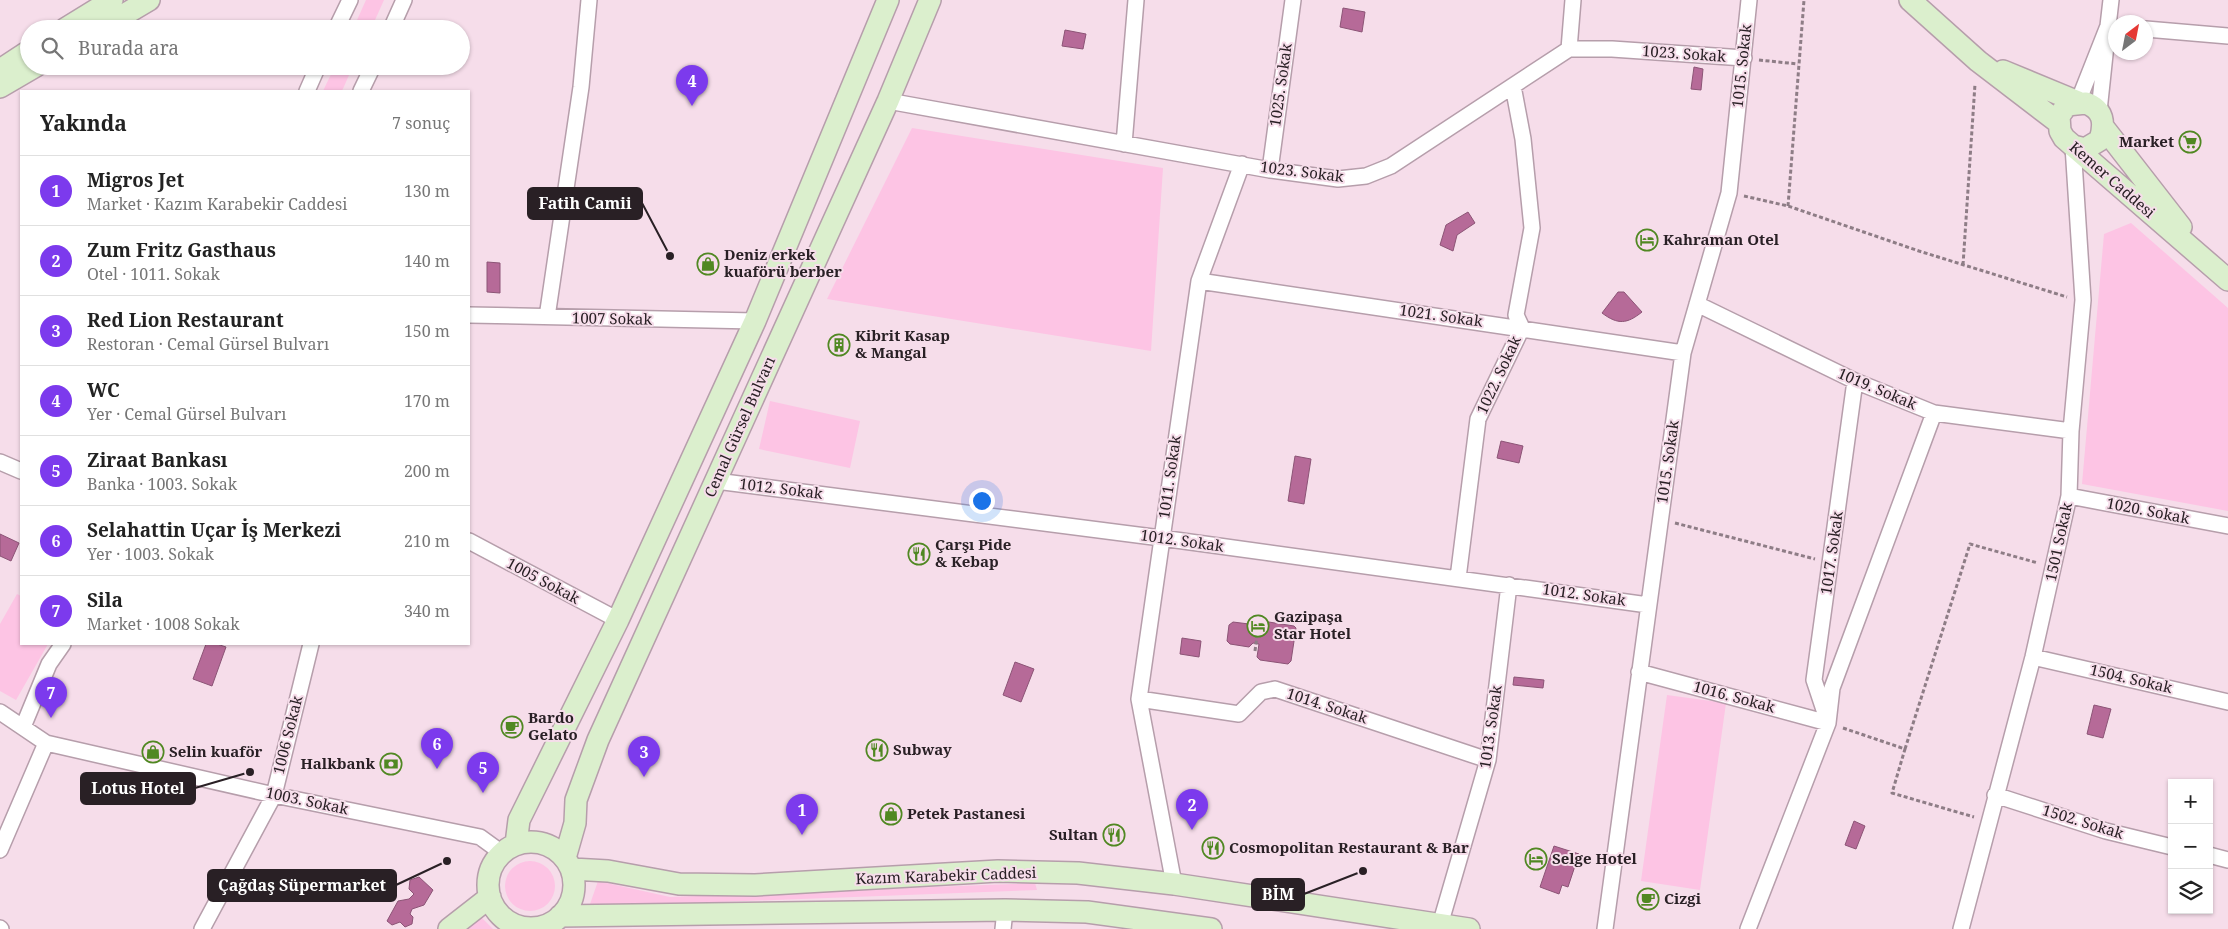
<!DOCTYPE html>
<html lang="tr">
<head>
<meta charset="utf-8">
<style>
  :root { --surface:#fff; --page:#f6f6f6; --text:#222; --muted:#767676; --line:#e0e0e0; --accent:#7c3aed }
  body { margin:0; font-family:"Noto Serif",serif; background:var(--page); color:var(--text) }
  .controls { position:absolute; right:15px; bottom:15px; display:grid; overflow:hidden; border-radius:0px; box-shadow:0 1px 4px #0004 }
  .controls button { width:45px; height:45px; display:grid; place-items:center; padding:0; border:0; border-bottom:1px solid var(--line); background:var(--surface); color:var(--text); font:25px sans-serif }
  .compass { position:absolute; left:2108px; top:15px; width:45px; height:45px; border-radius:50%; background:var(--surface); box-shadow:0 1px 4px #0004; rotate:32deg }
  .you { position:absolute; left:981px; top:500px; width:18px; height:18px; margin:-12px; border:4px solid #fff; border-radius:50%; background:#1a73e8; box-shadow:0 0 0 8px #1a73e833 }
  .badge { display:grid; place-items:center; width:32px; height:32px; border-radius:50%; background:var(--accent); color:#fff; font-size:16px; font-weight:700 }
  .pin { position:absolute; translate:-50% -41px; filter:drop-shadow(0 1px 2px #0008) }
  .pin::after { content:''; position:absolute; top:26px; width:18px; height:15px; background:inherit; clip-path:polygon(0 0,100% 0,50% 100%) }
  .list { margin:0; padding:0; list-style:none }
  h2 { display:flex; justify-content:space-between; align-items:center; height:65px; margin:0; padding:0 20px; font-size:21px }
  h2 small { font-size:16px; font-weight:400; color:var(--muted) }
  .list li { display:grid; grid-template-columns:32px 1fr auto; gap:15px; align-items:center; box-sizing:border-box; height:70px; padding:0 20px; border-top:1px solid var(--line) }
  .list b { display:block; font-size:19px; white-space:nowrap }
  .list p { margin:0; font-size:16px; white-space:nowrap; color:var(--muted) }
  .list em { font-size:16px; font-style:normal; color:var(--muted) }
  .icon { flex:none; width:28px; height:28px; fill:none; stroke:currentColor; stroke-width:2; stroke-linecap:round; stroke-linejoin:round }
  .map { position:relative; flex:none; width:2228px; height:929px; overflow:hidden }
  .search { position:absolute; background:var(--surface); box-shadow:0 1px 4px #0004; left:20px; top:20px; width:450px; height:55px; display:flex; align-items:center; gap:12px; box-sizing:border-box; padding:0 18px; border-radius:28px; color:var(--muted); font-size:19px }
  .panel { position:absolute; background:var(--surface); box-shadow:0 1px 4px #0004; left:20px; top:90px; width:450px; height:555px; border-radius:0px }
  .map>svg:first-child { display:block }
  .green { fill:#fdc4e4 }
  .water { fill:#b66a98; stroke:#8c5476 }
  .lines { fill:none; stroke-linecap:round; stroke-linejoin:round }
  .street-casing { stroke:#b69eab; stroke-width:18 }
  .secondary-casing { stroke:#b69eab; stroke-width:24 }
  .path { stroke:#8e7d86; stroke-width:3; stroke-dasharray:4 2.5; stroke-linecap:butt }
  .street { stroke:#fff; stroke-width:15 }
  .secondary { stroke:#dbefcd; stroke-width:21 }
  .labels { text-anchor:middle; stroke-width:4; stroke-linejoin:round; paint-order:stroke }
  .street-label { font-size:15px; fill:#292025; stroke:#f6ddea }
  .poi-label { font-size:15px; font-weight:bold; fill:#292025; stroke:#f6ddea; text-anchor:start }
  .leader { fill:none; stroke:#292025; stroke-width:2 }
  .callout-dot { fill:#292025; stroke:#f6ddea; stroke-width:2 }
  .callout { fill:#292025; stroke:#292025; stroke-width:2 }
  .callout-label { font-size:16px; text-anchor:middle; font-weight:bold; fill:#fff }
</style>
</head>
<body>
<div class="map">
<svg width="2228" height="929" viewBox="0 0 2228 929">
  <rect width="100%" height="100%" fill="#f6ddea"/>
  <!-- green -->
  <path class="green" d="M 366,0 L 384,0 L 371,29 L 353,29 Z
    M 335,66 L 353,66 L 342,91 L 323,91 Z
    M 912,128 L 1163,168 L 1151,351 L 827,299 Z
    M 2131,223 L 2228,308 L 2228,511 L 2082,484 L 2104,234 Z
    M 770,401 L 860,421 L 850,468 L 759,449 Z
    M 17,594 L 21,596 L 21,644 L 48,644 L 16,700 L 0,691 L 0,624 Z
    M 1667,695 L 1726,703 L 1700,890 L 1641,881 Z
    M505 886a25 25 0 1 1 50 0a25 25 0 1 1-50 0Z
    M 598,881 L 670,897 L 1035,883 L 1037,890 L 589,907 Z
    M 480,916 L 493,929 L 465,929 Z"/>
  <!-- water -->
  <path class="water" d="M 1343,8 L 1365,12 L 1362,32 L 1340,27 Z
    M 1065,30 L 1086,34 L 1083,49 L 1062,46 Z
    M 1694,67 L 1703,69 L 1701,90 L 1691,89 Z
    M 1468,212 L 1475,223 L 1457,235 L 1453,251 L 1440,245 L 1446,225 Z
    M 487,262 L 500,263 L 500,293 L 487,292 Z
    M 1618,292 L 1624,292 L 1642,312 C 1627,324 1618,325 1602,313 Z
    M 1501,441 L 1523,446 L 1519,463 L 1497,458 Z
    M 1295,456 L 1311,459 L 1304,504 L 1288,501 Z
    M 0,534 L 19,543 L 11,561 L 0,556 Z
    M 1256,620 L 1294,626 L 1296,628 L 1291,661 L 1288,664 L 1260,660 L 1257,657 L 1259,644 L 1253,643 L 1249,647 L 1230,644 L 1227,641 L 1229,625 L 1233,622 L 1249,624 Z
    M 1182,638 L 1201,641 L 1199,657 L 1180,654 Z
    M 206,644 L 217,644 L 226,647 L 212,686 L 193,679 Z
    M 1015,662 L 1034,669 L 1021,702 L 1003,695 Z
    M 1514,677 L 1544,680 L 1543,688 L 1513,685 Z
    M 2094,705 L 2111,709 L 2103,738 L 2087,734 Z
    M 1854,821 L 1865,826 L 1856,849 L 1845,845 Z
    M 1554,846 L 1579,854 L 1568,887 L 1562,885 L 1559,894 L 1540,887 Z
    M 419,877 L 433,890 L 424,905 L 412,909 L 410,914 L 413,917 L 412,924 L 405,927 L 400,922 L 392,925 L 387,921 L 398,901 L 409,899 L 414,894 L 409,889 L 410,880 Z"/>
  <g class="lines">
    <!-- street casing -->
    <g class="street-casing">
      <path id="street" d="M 336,29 L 350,0
        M 391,29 L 404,0
        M 2146,29 L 2228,36
        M 1569,49 L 1573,0
        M 307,91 L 318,66
        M 361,91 L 373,66
        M 888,101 L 1270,170 L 1338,179 L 1366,176 L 1391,166 L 1569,49 L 1612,49 L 1744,58
        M 2078,102 L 2108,26 L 2111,0
        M 2099,111 L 2106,45
        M 1124,144 L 1136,0
        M 1270,170 L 1293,0
        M 1199,281 L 1683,353
        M 1697,304 L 1855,381 L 1934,413 L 2071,431
        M 469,315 L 755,321
        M 547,317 L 581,87 L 589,0
        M 0,462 L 21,471
        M 716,481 L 1161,538 L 1648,605
        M 2069,496 L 2228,526
        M 469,541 L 618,620
        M 1458,578 L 1478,419 L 1522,328 L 1516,315 L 1532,228 L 1523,139 L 1513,86
        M 2033,657 L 2228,702
        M 1639,672 L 1828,723
        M 1139,699 L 1239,714 L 1261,692 L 1275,689 L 1488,760
        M 0,712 L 46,743 L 274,795 L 480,837 L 502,853
        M 1826,716 L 1814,680 L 1855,381
        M 23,727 L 49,664 L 63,644
        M 1995,795 L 2106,831 L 2172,847
        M 0,850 L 46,743
        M 2209,855 L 2228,860
        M 1174,884 L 1139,699 L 1199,281 L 1242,164
        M 1440,925 L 1488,760 L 1509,585
        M 0,928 L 1,929
        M 202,929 L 274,795 L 311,644
        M 1003,929 L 1005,910
        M 1605,929 L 1683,353 L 1729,193 L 1749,0
        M 1748,929 L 1828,723 L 1832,688 L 1934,413
        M 1961,929 L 2033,657 L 2069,496 L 2071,431 L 2083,300 L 2073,146"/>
    </g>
    <!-- secondary casing -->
    <g class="secondary-casing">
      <path id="secondary" d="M 1910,0 L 1978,61 L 2059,123
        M 65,29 L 112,0
        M 100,29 L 149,0
        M 0,70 L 29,51
        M 2003,71 L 2078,102
        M 0,87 L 36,66
        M 2104,128 L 2181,227
        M 2073,146 L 2085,149 L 2100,140 C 2105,123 2104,110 2086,103 L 2067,105 L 2059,116 L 2060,131 L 2064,138 L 2228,280
        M488 885a43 43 0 1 1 86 0a43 43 0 1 1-86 0Z
        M 516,844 L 519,820 L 618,620 L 755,321 L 888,0
        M 565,858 L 575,823 L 576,800 L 598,740 L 888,101 L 930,0
        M 572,869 L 608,871 L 679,884 L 755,885 L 998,871 L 1078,873 L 1174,884 L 1469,929
        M 560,916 L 1005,910 L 1087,912 L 1211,929
        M 449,929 L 490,897"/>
    </g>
    <!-- path -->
    <path class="path" d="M 1759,60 L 1798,64
      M 1744,196 L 1788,206 L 1919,251 L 2067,297
      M 1788,206 L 1804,0
      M 1963,265 L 1975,84
      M 1675,523 L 1815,559
      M 1255,651 L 1260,614
      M 1843,728 L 1905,749 L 1892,793 L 1974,817
      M 1905,749 L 1970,544 L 2038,563"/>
    <!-- street -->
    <use href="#street" class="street"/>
    <!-- secondary -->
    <use href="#secondary" class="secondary"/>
  </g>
  <!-- icons -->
  <defs>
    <g id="supermarket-ring" transform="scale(1.125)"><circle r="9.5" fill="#f6ddea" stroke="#508822" stroke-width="1.5"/><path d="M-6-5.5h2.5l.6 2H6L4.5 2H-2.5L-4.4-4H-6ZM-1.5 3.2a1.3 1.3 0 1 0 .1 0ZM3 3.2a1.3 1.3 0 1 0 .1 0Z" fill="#508822"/></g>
    <g id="hotel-ring" transform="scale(1.125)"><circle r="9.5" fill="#f6ddea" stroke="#508822" stroke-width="1.5"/><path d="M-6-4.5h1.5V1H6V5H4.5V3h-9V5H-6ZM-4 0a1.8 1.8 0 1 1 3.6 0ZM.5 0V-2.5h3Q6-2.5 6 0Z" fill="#508822"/></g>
    <g id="shop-ring" transform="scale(1.125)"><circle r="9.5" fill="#f6ddea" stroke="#508822" stroke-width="1.5"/><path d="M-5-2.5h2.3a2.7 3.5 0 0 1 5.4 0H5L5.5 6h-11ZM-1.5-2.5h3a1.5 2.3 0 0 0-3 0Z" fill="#508822"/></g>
    <g id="building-ring" transform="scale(1.125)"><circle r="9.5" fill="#f6ddea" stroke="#508822" stroke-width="1.5"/><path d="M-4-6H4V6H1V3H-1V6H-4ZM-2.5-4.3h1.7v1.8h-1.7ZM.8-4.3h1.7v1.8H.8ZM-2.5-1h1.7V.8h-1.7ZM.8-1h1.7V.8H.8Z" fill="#508822"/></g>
    <g id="restaurant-ring" transform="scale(1.125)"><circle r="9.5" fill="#f6ddea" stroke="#508822" stroke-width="1.5"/><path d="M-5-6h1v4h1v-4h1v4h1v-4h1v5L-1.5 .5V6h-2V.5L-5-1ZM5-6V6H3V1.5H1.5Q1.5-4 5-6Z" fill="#508822"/></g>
    <g id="cafe-ring" transform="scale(1.125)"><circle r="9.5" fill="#f6ddea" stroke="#508822" stroke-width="1.5"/><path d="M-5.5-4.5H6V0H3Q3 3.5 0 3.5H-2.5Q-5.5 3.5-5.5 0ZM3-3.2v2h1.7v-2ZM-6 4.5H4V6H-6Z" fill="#508822"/></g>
    <g id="bank-ring" transform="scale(1.125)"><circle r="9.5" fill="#f6ddea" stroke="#508822" stroke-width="1.5"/><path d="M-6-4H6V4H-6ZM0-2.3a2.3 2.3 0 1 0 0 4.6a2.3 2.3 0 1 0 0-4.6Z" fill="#508822"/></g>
  </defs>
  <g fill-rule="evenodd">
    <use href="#supermarket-ring" x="2190" y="142"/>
    <use href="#hotel-ring" x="1647" y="240"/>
    <use href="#shop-ring" x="708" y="264"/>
    <use href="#building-ring" x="839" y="345"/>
    <use href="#restaurant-ring" x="919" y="554"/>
    <use href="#hotel-ring" x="1258" y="626"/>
    <use href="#cafe-ring" x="512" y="727"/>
    <use href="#restaurant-ring" x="877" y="750"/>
    <use href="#shop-ring" x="153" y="752"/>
    <use href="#bank-ring" x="391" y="764"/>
    <use href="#shop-ring" x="891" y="814"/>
    <use href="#restaurant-ring" x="1114" y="835"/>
    <use href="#restaurant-ring" x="1213" y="848"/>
    <use href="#hotel-ring" x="1536" y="859"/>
    <use href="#cafe-ring" x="1648" y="899"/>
  </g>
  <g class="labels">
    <!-- street labels -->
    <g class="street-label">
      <text transform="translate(1684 54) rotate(4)" y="5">1023. Sokak</text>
      <text transform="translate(1742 66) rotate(-84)" y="5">1015. Sokak</text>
      <text transform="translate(1281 85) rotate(-82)" y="5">1025. Sokak</text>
      <text transform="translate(1302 172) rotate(7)" y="5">1023. Sokak</text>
      <text transform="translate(2112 180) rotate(41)" y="5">Kemer Caddesi</text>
      <text transform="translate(1441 316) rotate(8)" y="5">1021. Sokak</text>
      <text transform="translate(612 319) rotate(1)" y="5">1007 Sokak</text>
      <text transform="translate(1499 375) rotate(-65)" y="5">1022. Sokak</text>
      <text transform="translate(1877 389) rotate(23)" y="5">1019. Sokak</text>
      <text transform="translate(740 427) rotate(-66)" y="5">Cemal Gürsel Bulvarı</text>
      <text transform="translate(1668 462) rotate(-82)" y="5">1015. Sokak</text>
      <text transform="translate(1170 477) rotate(-82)" y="5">1011. Sokak</text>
      <text transform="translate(781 489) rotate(7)" y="5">1012. Sokak</text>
      <text transform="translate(2148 511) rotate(11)" y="5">1020. Sokak</text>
      <text transform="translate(1182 541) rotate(8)" y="5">1012. Sokak</text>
      <text transform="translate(2059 542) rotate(-78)" y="5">1501 Sokak</text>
      <text transform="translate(1832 553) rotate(-82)" y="5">1017. Sokak</text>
      <text transform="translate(543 581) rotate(28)" y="5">1005 Sokak</text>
      <text transform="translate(1584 595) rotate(8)" y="5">1012. Sokak</text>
      <text transform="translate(2131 679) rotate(13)" y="5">1504. Sokak</text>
      <text transform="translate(1734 697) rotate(15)" y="5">1016. Sokak</text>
      <text transform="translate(1327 706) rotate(18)" y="5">1014. Sokak</text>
      <text transform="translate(1491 727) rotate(-82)" y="5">1013. Sokak</text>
      <text transform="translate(288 735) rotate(-76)" y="5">1006 Sokak</text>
      <text transform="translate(307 801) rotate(12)" y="5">1003. Sokak</text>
      <text transform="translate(2083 822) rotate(17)" y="5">1502. Sokak</text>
      <text transform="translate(946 876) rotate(-2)" y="5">Kazım Karabekir Caddesi</text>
    </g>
    <!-- poi labels -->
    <g class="poi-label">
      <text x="2174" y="147" text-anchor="end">Market</text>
      <text x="1663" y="245">Kahraman Otel</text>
      <text x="724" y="260">Deniz erkek<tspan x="724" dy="17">kuaförü berber</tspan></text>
      <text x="855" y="341">Kibrit Kasap<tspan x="855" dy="17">&amp; Mangal</tspan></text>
      <text x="935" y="550">Çarşı Pide<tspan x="935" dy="17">&amp; Kebap</tspan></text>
      <text x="1274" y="622">Gazipaşa<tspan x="1274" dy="17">Star Hotel</tspan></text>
      <text x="528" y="723">Bardo<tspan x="528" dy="17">Gelato</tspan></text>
      <text x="893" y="755">Subway</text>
      <text x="169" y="757">Selin kuaför</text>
      <text x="375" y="769" text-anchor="end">Halkbank</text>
      <text x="907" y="819">Petek Pastanesi</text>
      <text x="1098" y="840" text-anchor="end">Sultan</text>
      <text x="1229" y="853">Cosmopolitan Restaurant &amp; Bar</text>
      <text x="1552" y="864">Selge Hotel</text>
      <text x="1664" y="904">Cizgi</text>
    </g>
  </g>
  <!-- callouts -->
  <path class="leader" d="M670 256L642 203M250 772L195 788M447 861L396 885M1363 871L1304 894"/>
  <g class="callout-dot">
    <circle cx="670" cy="256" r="5"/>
    <circle cx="250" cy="772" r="5"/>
    <circle cx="447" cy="861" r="5"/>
    <circle cx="1363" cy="871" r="5"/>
  </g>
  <g class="callout">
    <rect x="528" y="188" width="114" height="31" rx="5"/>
    <rect x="81" y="773" width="114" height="31" rx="5"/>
    <rect x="208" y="870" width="188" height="31" rx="5"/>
    <rect x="1252" y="879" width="52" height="31" rx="5"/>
  </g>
  <g class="callout-label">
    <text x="585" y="209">Fatih Camii</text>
    <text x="138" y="794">Lotus Hotel</text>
    <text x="302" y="891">Çağdaş Süpermarket</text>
    <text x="1278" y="900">BİM</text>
  </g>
</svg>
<div class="controls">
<button>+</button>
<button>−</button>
<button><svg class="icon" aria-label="layers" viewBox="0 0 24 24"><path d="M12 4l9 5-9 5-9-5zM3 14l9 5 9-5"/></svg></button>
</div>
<svg class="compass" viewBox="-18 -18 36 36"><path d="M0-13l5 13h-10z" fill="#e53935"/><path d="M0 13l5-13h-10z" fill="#767676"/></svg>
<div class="you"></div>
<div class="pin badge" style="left:802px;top:835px">1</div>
<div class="pin badge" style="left:1192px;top:830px">2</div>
<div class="pin badge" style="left:644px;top:777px">3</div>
<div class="pin badge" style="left:692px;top:106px">4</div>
<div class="pin badge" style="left:483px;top:793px">5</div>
<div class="pin badge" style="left:437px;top:769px">6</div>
<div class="pin badge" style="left:51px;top:718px">7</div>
<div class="search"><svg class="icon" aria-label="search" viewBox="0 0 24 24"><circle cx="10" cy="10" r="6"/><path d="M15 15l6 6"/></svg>Burada ara</div>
<section class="panel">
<h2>Yakında<small>7 sonuç</small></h2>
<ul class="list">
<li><span class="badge">1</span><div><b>Migros Jet</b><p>Market · Kazım Karabekir Caddesi</p></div><em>130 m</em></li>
<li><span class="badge">2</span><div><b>Zum Fritz Gasthaus</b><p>Otel · 1011. Sokak</p></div><em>140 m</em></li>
<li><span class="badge">3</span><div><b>Red Lion Restaurant</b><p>Restoran · Cemal Gürsel Bulvarı</p></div><em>150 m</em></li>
<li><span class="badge">4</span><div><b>WC</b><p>Yer · Cemal Gürsel Bulvarı</p></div><em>170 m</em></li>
<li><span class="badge">5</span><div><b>Ziraat Bankası</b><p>Banka · 1003. Sokak</p></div><em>200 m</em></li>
<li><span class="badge">6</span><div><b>Selahattin Uçar İş Merkezi</b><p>Yer · 1003. Sokak</p></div><em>210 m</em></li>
<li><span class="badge">7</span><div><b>Sila</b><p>Market · 1008 Sokak</p></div><em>340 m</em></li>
</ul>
</section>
</div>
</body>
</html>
